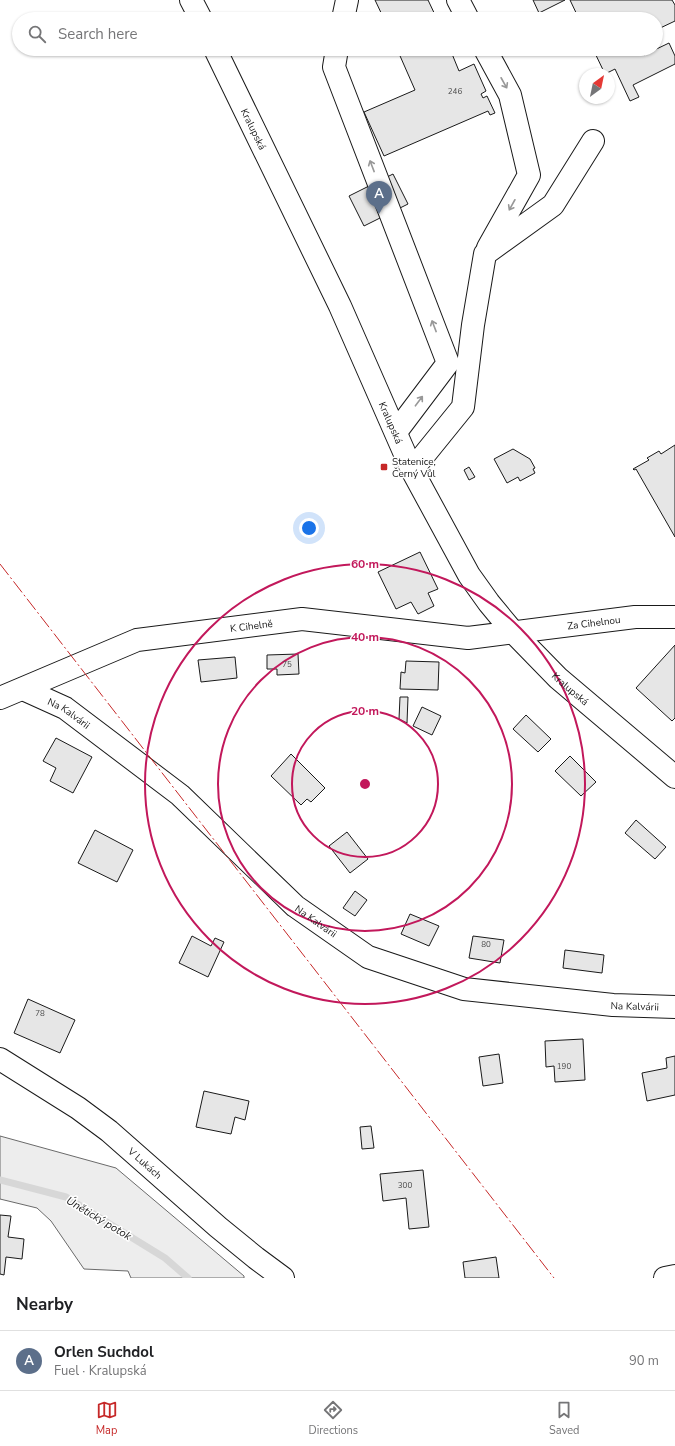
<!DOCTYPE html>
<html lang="en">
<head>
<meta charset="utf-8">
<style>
  :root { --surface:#fff; --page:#f6f6f6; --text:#202124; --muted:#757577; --line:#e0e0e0; --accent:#c62828 }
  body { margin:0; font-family:"Nunito Sans",sans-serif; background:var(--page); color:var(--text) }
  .compass { position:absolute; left:579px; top:68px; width:36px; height:36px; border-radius:50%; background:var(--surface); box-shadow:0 1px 3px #0004; rotate:33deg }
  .you { position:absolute; left:309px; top:528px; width:14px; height:14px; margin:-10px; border:3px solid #fff; border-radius:50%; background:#1a73e8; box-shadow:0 0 0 6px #1a73e833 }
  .badge { display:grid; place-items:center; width:26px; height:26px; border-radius:50%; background:var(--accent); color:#fff; font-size:13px; font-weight:700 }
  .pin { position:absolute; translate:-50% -33px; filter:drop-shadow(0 1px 2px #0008) }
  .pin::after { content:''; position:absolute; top:21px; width:14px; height:12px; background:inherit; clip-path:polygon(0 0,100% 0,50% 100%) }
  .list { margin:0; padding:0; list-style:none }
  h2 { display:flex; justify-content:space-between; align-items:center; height:52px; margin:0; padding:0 16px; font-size:17px }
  h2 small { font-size:13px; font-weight:400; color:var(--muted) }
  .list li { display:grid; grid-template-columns:26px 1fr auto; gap:12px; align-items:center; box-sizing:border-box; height:60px; padding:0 16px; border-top:1px solid var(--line) }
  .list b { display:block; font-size:15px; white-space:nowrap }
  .list p { margin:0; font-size:13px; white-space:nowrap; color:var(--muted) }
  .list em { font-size:13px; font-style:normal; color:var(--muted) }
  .icon { flex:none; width:22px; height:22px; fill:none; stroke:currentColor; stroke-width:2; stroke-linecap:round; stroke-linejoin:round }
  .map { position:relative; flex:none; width:675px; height:1278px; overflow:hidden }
  .search { position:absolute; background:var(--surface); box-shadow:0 1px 3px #0004; left:12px; right:12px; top:12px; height:44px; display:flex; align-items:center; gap:10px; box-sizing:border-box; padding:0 14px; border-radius:22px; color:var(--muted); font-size:15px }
  .sheet { height:112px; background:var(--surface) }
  nav { display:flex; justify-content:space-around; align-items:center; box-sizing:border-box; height:56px; border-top:1px solid var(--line); background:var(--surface); font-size:11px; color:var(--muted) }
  nav a { display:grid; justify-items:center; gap:2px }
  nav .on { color:var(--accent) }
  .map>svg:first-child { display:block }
  .built { fill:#ededed; stroke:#6a6a6a }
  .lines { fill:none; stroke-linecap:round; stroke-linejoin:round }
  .stream { stroke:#d7d7d7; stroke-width:7 }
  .building { fill:#e6e6e6; stroke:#1a1a1a }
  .minor-casing { stroke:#1a1a1a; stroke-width:24 }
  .major-casing { stroke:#1a1a1a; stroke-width:24 }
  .minor { stroke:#fff; stroke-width:22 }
  .major { stroke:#fff; stroke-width:22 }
  .power { stroke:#c62828; stroke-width:1; stroke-dasharray:14 3 2 3; stroke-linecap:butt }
  .oneway { stroke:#989898 }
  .ring { fill:none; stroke:#c2185b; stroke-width:2 }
  .poi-dot { fill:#c62828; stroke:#fff; stroke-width:1.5 }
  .labels { text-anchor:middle; stroke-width:3; stroke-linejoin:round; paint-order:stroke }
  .number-label { font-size:8px; fill:#4d4d4d }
  .street-label { font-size:10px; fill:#1a1a1a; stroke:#fff }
  .poi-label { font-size:10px; fill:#1a1a1a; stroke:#fff; text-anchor:start }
  .water-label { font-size:11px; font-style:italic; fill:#1a1a1a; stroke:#fff }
  .centre { fill:#c2185b; stroke:#fff; stroke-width:2 }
  .ring-label { font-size:12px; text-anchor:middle; font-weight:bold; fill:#c2185b; stroke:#fff; stroke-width:3; stroke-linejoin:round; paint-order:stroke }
</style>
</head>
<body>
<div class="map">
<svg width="675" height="1278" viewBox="0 0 675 1278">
  <rect width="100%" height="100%" fill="#fff"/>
  <!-- built -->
  <path class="built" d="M 0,1136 L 116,1168 L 244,1276 L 244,1278 L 131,1278 L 128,1271 L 84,1269 L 51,1221 L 37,1208 L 0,1199 Z"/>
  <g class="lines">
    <!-- stream -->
    <path class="stream" d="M 0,1180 L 66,1197 L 165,1258 L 188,1278"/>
  </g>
  <!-- building -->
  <path class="building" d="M 375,0 L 428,0 L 437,19 L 384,19 Z
    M 533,0 L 565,0 L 539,13 Z
    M 570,0 L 672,0 L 675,5 L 675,21 L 656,30 L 656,19 L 579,19 Z
    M 669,43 L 675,56 L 675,64 L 633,85 L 639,97 L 630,101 L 615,69 L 605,74 L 593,49 L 630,49 L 631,51 L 636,49 L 641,49 L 644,55 Z
    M 397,49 L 450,49 L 459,71 L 474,64 L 486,91 L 481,94 L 483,98 L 487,96 L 495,113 L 490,115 L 488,111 L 384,156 L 364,112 L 415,90 Z
    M 393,174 L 408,204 L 364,226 L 349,196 Z
    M 675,445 L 675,537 L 636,469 L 634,470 L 633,469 L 649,460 L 647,458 L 659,451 L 661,454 Z
    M 513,449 L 530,459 L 535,468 L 533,469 L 535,473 L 520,481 L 518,477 L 507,483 L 494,459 Z
    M 469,467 L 475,477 L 469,480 L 464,470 Z
    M 420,552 L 438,589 L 428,593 L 434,606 L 418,614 L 411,602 L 396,609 L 378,572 Z
    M 675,645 L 675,718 L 672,721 L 636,688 Z
    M 298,654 L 299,674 L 277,675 L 277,669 L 267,669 L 267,655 Z
    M 235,657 L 237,678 L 201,682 L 198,660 Z
    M 406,661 L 439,662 L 438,690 L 400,689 L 401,672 L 405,673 Z
    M 400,697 L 408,697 L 407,723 L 399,719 Z
    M 422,707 L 441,716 L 432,735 L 413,726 Z
    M 526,715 L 551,739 L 538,752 L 513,729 Z
    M 56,738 L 92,757 L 73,793 L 50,781 L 56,768 L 43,761 Z
    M 291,754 L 325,788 L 311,802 L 307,799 L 301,805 L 271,776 Z
    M 570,756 L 596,782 L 581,796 L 555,771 Z
    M 636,820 L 666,847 L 655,859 L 625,833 Z
    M 95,830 L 133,850 L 117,882 L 78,863 Z
    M 347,832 L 368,859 L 350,873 L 329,846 Z
    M 355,891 L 367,900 L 355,916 L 343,908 Z
    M 410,914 L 439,926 L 429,946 L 401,934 Z
    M 192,936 L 211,946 L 215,938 L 224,942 L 208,977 L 179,963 Z
    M 473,936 L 504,940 L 500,963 L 469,958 Z
    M 565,950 L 604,955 L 602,973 L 563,968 Z
    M 28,999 L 75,1020 L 60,1053 L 14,1033 Z
    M 583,1039 L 585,1080 L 555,1082 L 554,1066 L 546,1067 L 545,1041 Z
    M 499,1054 L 503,1083 L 483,1086 L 479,1057 Z
    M 675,1056 L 675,1095 L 647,1101 L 642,1073 L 667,1068 L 666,1058 Z
    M 204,1091 L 249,1101 L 245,1120 L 235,1117 L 231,1134 L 196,1127 Z
    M 371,1126 L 374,1148 L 362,1149 L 360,1127 Z
    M 423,1170 L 429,1227 L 409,1229 L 406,1198 L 383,1201 L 380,1174 Z
    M 0,1215 L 11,1216 L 8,1237 L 24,1239 L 22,1259 L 6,1257 L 4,1275 L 0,1274 Z
    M 496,1257 L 499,1278 L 465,1278 L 463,1262 Z"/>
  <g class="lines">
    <!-- minor casing -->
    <g class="minor-casing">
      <g id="minor">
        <path d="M 458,0 L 468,19"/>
        <path d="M 343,19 L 347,0"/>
        <path d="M 337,49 L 334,67 L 448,363 L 396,432"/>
        <path d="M 485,49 L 510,95 L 529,175 L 488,248"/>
        <path d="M 412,470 L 463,407 L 473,325 L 485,254 L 553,205 L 593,141"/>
        <path id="s1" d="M 23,689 L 65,708 L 180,795 L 295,906 L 368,957 L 464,989 L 613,1005 L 675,1007"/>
        <path id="s2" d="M 0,698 L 137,640 L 302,619 L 468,638 L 635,617 L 675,617"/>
        <path id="s3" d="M 0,1059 L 78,1108 L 109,1131 L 218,1227 L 256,1258 L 283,1278"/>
        <path d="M 665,1278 L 675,1276"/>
      </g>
    </g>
    <!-- major casing -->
    <g class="major-casing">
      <g id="major">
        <path d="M 191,0 L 201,19"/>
        <path id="s4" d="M 215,49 L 340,306 L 412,470 L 469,575 L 489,603 L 513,632 L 558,678 L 675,777"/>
      </g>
    </g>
    <!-- minor -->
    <use href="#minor" class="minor"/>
    <!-- major -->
    <use href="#major" class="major"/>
    <!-- power -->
    <path class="power" d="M 0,564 L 554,1278"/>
  </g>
  <!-- one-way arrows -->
  <defs><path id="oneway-shaft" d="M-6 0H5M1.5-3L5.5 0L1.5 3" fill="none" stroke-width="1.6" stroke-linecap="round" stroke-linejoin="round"/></defs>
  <g class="oneway">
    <use href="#oneway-shaft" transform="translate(504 83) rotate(61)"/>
    <use href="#oneway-shaft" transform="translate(372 166) rotate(-111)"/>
    <use href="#oneway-shaft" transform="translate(512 205) rotate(119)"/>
    <use href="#oneway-shaft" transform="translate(434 326) rotate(-111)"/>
    <use href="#oneway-shaft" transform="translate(419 401) rotate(-53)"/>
  </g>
  <!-- distance rings -->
  <g class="ring">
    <circle cx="365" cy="784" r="73"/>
    <circle cx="365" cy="784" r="147"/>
    <circle cx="365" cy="784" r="220"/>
  </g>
  <!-- markers -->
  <rect class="poi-dot" x="380" y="463" width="8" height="8" rx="2"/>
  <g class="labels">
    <!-- number labels -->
    <g class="number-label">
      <text x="455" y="94">246</text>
      <text x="287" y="667">75</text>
      <text x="486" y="947">80</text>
      <text x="40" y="1016">78</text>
      <text x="564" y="1069">190</text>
      <text x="405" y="1188">300</text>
    </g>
    <!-- street labels -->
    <g class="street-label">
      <text dy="4" stroke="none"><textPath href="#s4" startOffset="89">Kralupská</textPath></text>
      <text dy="4" stroke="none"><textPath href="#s4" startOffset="413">Kralupská</textPath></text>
      <text dy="4" stroke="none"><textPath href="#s2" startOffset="609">Za Cihelnou</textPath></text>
      <text dy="4" stroke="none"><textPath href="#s2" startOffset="264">K Cihelně</textPath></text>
      <text dy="4" stroke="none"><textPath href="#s4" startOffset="737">Kralupská</textPath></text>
      <text dy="4" stroke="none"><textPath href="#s1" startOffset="52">Na Kalvárii</textPath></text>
      <text dy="4" stroke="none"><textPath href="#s1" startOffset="376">Na Kalvárii</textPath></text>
      <text dy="4" stroke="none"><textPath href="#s1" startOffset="712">Na Kalvárii</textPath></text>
      <text dy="4" stroke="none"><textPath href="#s3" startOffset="179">V Lukách</textPath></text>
    </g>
    <!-- poi labels -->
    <g class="poi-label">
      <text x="392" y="465">Statenice,<tspan x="392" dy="12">Černý Vůl</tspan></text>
    </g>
    <!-- water labels -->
    <g class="water-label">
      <text transform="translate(99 1218) rotate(31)" y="4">Únětický potok</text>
    </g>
  </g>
  <circle cx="365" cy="784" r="6" class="centre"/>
  <g class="ring-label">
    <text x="365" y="568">60 m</text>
    <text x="365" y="641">40 m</text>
    <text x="365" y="715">20 m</text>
  </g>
</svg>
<svg class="compass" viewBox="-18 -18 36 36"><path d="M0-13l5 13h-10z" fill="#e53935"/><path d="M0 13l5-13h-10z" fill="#757577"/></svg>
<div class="you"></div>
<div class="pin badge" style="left:379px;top:214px;background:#5c6f8a">A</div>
<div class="search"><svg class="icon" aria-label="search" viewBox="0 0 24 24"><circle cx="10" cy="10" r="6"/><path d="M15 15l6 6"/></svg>Search here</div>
</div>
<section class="sheet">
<h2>Nearby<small></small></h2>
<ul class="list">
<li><span class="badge" style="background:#5c6f8a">A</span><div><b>Orlen Suchdol</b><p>Fuel · Kralupská</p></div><em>90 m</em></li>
</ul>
</section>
<nav>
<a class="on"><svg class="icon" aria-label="map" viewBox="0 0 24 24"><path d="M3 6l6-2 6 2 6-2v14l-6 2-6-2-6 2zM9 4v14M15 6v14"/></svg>Map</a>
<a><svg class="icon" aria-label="directions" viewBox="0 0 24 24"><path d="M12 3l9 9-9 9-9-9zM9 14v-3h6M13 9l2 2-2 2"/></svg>Directions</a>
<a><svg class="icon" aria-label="saved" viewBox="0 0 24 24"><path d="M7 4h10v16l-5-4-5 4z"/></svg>Saved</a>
</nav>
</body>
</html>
